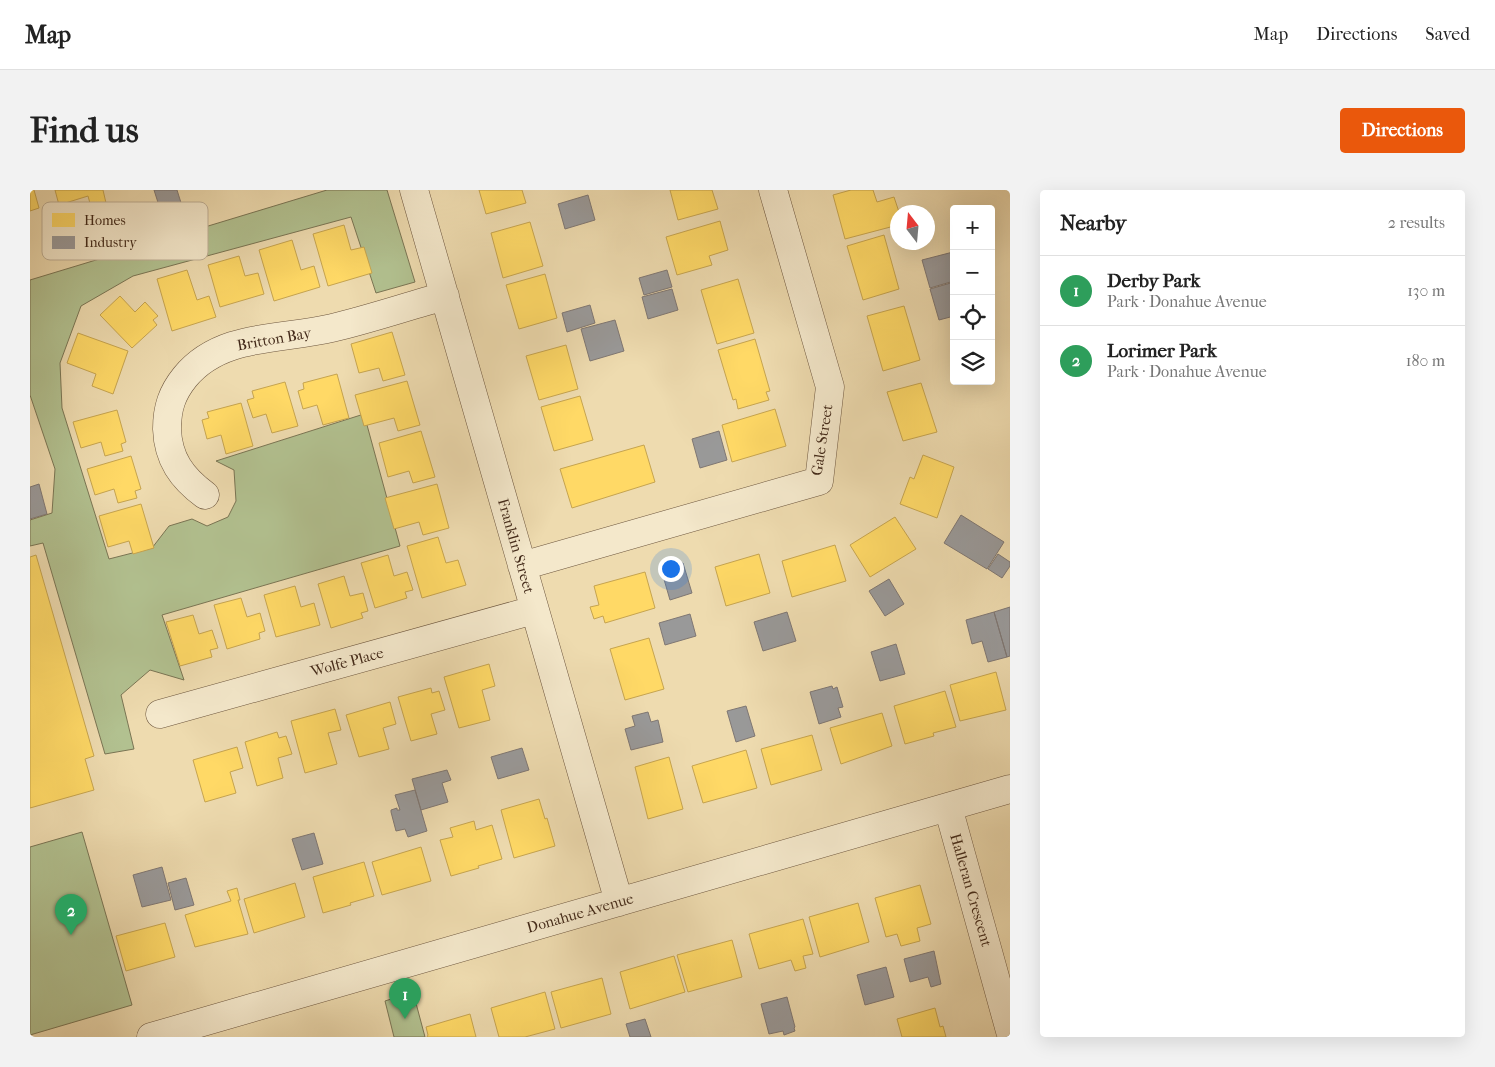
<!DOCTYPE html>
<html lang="en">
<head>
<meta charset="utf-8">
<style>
  :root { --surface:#fff; --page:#f2f2f2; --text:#222; --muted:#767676; --line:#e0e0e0; --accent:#ea580c }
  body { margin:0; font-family:"IM FELL French Canon",serif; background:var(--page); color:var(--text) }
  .controls { position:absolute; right:15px; top:15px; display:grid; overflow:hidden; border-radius:5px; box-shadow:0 5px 20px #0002 }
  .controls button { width:45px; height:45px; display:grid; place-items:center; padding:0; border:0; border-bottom:1px solid var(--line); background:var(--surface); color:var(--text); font:25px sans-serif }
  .compass { position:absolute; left:860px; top:15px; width:45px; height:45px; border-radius:50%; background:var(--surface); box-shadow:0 5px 20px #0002; rotate:344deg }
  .you { position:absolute; left:640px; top:378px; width:18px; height:18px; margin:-12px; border:4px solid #fff; border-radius:50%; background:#1a73e8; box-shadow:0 0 0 8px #1a73e833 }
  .badge { display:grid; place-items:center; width:32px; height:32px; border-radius:50%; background:var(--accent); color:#fff; font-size:16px; font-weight:700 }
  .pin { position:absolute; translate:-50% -41px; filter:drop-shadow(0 1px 2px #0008) }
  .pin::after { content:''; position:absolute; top:26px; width:18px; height:15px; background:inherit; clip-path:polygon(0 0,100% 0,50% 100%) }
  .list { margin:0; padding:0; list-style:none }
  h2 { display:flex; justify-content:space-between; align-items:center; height:65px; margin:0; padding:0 20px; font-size:21px }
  h2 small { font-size:16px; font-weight:400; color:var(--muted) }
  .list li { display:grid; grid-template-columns:32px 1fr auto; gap:15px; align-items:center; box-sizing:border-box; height:70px; padding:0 20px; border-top:1px solid var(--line) }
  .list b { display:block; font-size:19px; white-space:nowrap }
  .list p { margin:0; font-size:16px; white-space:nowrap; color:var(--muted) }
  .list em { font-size:16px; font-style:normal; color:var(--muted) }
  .icon { flex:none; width:28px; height:28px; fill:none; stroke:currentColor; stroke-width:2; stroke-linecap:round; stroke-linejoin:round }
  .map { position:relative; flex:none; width:980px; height:847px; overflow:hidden; border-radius:5px }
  header { display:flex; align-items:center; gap:30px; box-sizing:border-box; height:70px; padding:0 25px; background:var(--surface); border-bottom:1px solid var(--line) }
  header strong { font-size:24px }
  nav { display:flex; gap:28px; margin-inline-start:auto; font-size:18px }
  .intro { display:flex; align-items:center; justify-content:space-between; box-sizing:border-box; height:120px; padding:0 30px }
  h1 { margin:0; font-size:35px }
  .button { padding:12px 22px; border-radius:5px; background:var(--accent); color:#fff; font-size:18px; font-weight:700 }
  main { display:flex; gap:30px; padding:0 30px }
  aside { flex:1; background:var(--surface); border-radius:5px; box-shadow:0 5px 20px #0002 }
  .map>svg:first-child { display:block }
  .green { fill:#b2c190; stroke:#7a7554 }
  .homes { fill:#ffd966; stroke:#c6a44f }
  .industry { fill:#999; stroke:#7f7773 }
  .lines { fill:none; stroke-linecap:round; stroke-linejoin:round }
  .minor-casing { stroke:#6d563e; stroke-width:29 }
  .minor { stroke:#f4e8cb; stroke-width:28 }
  .labels { text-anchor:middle; stroke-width:5; stroke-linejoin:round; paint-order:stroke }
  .street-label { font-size:15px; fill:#422919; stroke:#f4e8cb }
  .key { fill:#f4e8cb; stroke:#bfaf96; stroke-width:1 }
  .key-label { font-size:14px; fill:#422919 }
</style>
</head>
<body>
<header>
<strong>Map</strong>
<nav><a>Map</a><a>Directions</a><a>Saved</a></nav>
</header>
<div class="intro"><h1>Find us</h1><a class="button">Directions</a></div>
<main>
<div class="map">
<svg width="980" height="847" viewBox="0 0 980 847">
  <rect width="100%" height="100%" fill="#eedbaf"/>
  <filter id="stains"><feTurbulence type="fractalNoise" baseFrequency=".004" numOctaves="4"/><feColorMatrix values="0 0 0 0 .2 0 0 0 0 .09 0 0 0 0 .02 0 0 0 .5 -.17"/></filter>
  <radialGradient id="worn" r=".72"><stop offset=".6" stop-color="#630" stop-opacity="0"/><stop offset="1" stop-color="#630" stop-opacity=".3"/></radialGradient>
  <!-- green -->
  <path class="green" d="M 297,0 L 357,0 L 385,92 L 346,103 L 321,27 L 103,86 L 51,116 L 30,173 L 32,218 L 79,369 L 122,358 L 139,336 L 162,329 L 177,336 L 198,327 L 206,311 L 204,280 L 186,271 L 334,224 L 370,356 L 132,425 L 154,490 L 120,480 L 91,505 L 104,559 L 75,564 L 13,353 L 0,356 L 0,330 L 22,323 L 25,279 L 0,205 L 0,90 Z
    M 52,642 L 102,815 L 0,845 L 0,657 Z
    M 383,802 L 395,847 L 364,847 L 355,811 Z"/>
  <!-- homes -->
  <path class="homes" d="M 0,0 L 4,0 L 9,18 L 0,21 Z
    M 25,0 L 73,0 L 76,13 L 61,17 L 58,6 L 29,15 Z
    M 449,0 L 492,0 L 496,13 L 456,24 Z
    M 640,0 L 682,0 L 688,19 L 648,30 Z
    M 821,0 L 843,0 L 847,12 L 864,7 L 869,22 L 868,22 L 868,35 L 815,49 L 803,5 Z
    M 690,31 L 698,60 L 679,66 L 682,75 L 647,85 L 636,47 Z
    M 500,32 L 513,76 L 473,88 L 461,43 Z
    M 314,35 L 321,60 L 334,57 L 342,83 L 298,96 L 283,44 Z
    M 854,45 L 869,99 L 833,110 L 817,56 Z
    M 262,50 L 271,80 L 284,76 L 290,97 L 244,111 L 229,60 Z
    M 209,66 L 215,86 L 228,83 L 234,104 L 190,117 L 178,75 Z
    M 157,80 L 167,110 L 179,106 L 186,127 L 142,141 L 127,89 Z
    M 515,84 L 527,128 L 489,139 L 476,95 Z
    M 708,89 L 724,143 L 687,154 L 671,100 Z
    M 90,106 L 105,122 L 115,112 L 128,126 L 123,130 L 127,135 L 102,158 L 70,125 Z
    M 874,116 L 890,170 L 853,181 L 837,126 Z
    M 362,142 L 375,185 L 353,191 L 349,178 L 329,183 L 321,154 Z
    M 48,143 L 98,161 L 83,204 L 62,196 L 66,184 L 37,173 Z
    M 725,149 L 740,201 L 736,202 L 739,210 L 708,219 L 706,209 L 703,210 L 688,160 Z
    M 536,155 L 548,199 L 509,210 L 496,166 Z
    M 307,184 L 319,228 L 293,235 L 287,215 L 273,219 L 268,201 L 274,199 L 273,193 Z
    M 377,191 L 390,235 L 368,241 L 364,228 L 334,236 L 325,205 Z
    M 255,192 L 268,236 L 242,243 L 236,224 L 223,228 L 217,210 L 224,208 L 222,201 Z
    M 891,193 L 907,242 L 873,251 L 857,202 Z
    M 550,206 L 563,250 L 524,261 L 511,217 Z
    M 211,213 L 223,256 L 196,264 L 191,245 L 177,249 L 172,230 L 179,228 L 177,222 Z
    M 745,219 L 756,256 L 702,272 L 692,235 Z
    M 87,220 L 96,252 L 91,254 L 93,261 L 75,266 L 71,252 L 51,258 L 43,232 Z
    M 391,241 L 405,287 L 383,293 L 379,281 L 358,287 L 349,253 Z
    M 614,255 L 625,292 L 542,318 L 530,279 Z
    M 893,265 L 924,277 L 907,328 L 870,314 L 880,287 L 884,289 Z
    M 101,266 L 111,299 L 105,301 L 107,308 L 88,313 L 84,299 L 65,305 L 57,279 Z
    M 407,294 L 419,338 L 393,345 L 389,332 L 364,339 L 355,308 Z
    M 111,314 L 124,358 L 103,364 L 99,351 L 78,357 L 69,326 Z
    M 865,327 L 886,359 L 840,387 L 820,355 Z
    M 408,347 L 416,373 L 428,370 L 436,395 L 392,408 L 377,356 Z
    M 805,355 L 816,391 L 762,407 L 752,371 Z
    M 729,364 L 740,403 L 696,416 L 685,377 Z
    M 6,365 L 64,566 L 55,569 L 64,600 L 0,618 L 0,367 Z
    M 358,365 L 364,386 L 377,382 L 383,400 L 375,402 L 377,408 L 345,418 L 331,373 Z
    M 615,382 L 625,418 L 575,433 L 573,426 L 564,429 L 560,417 L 569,415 L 564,396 Z
    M 314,386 L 320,406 L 333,403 L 338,421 L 331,423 L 333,428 L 301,438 L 288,394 Z
    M 265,396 L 271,417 L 284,413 L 290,435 L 246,447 L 234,405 Z
    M 211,408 L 217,427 L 230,423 L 235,441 L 229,443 L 230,449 L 197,459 L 184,415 Z
    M 163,425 L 169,444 L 182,440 L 188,458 L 180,460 L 182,467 L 150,476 L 136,432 Z
    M 619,448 L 634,499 L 595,510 L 580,459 Z
    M 459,474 L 465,496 L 452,500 L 460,530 L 429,538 L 414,487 Z
    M 966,482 L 976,520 L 930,531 L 920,495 Z
    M 401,498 L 402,503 L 409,501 L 415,520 L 401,524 L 407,544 L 381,551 L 368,507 Z
    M 915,501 L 926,537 L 903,543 L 904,546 L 875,554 L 864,516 Z
    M 360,512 L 366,534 L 353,538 L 359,559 L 329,567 L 316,525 Z
    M 305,519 L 311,540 L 298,543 L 307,574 L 275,583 L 261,531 Z
    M 852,523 L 862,556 L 811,574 L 800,538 Z
    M 247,542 L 249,548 L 256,546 L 262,564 L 248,568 L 253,588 L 227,596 L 215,552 Z
    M 782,545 L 792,580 L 741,595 L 731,559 Z
    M 207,557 L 213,578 L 200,582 L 206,603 L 175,612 L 163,570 Z
    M 716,560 L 727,598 L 673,613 L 662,576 Z
    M 639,567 L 653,619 L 618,629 L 605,577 Z
    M 509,609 L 515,629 L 517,628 L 525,656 L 484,668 L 471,620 Z
    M 444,631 L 446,640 L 462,635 L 472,669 L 448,676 L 449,678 L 421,686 L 410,650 L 423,647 L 420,638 Z
    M 391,657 L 401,691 L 352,705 L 342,672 Z
    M 334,672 L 344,706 L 320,713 L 321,715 L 293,723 L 283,687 Z
    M 265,693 L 275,727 L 224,743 L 214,709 Z
    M 890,695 L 901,734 L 887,738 L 890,751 L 871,756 L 867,744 L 856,747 L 845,708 Z
    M 207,698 L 210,710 L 208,710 L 218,744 L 165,757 L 155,725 L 201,711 L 197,701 Z
    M 828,713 L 839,752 L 790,767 L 779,727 Z
    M 773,729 L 783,764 L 773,766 L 776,778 L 765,781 L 761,770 L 729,779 L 719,744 Z
    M 135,733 L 145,767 L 96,781 L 86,746 Z
    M 702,750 L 712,787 L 658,802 L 647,765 Z
    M 644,766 L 655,802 L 600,819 L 590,782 Z
    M 572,788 L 581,824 L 531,838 L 521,802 Z
    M 515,802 L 525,839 L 495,847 L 469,847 L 461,818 Z
    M 905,818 L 910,837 L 913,836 L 916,847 L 872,847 L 867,829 Z
    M 440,824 L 446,847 L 397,847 L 398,845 L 396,837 Z"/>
  <!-- industry -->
  <path class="industry" d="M 124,0 L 147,0 L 152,16 L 131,22 Z
    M 558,5 L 565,30 L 535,39 L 528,14 Z
    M 923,62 L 924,91 L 900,98 L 892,70 Z
    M 637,80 L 642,97 L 614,105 L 609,88 Z
    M 924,92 L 924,126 L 909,130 L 900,99 Z
    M 642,99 L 648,120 L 618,129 L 612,107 Z
    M 560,115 L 565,133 L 537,142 L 532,123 Z
    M 585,130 L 594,161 L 560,171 L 551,139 Z
    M 689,241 L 697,270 L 670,278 L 662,249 Z
    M 9,294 L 17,324 L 0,329 L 0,297 Z
    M 931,325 L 974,352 L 957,379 L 914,353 Z
    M 968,364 L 980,372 L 980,376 L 972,388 L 958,379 Z
    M 653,373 L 662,403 L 640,410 L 631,379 Z
    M 859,389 L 874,414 L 855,426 L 839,401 Z
    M 980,417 L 980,466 L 977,467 L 964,422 Z
    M 757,422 L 766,451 L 733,461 L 724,432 Z
    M 964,422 L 977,467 L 958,472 L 952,451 L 942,454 L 936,430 Z
    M 660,424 L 666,446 L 635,455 L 629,433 Z
    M 866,454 L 875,484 L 850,491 L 841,462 Z
    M 802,496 L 803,499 L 807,497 L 813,517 L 808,518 L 811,527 L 789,534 L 780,502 Z
    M 716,516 L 725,546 L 706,552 L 697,521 Z
    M 618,522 L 621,532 L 628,530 L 633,552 L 601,560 L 595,539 L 605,536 L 602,526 Z
    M 492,558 L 499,580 L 468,589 L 461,567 Z
    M 417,580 L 421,590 L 412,593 L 418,612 L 391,620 L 382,589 Z
    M 385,600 L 397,641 L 378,647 L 375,639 L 366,641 L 361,622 L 361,620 L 367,618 L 367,620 L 370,620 L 365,605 Z
    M 284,643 L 293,674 L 272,680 L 262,649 Z
    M 132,677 L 141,710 L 112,717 L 103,685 Z
    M 156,688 L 164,715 L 145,720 L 138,693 Z
    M 904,761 L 911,794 L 901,797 L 898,787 L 880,792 L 874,769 Z
    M 856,777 L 864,807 L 835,815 L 827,785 Z
    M 757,807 L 765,837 L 764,838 L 765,841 L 754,845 L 753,841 L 739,844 L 731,814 Z
    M 615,829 L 621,847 L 600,847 L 596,834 Z"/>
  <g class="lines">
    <!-- minor casing -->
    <g class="minor-casing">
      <path id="minor" d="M 384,0 L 589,712
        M 175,305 C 152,288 138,269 137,239 C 137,218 142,203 155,187 C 191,143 252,150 302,138 C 340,129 378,116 415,106
        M 492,376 L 789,291 L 800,197 L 743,0
        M 130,524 L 504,420
        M 918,617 L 980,841
        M 121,847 L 980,599"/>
    </g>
    <!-- minor -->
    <use href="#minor" class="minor"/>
  </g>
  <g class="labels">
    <!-- street labels -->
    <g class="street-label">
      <text transform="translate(244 149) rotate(-10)" y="5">Britton Bay</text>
      <text transform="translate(792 250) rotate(-81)" y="5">Gale Street</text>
      <text transform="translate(486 356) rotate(74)" y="5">Franklin Street</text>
      <text transform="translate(317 472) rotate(-15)" y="5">Wolfe Place</text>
      <text transform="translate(941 700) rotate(74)" y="5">Halleran Crescent</text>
      <text transform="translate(550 723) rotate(-16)" y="5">Donahue Avenue</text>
    </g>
  </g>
  <!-- legend -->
  <rect x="12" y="12" width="166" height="58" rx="8" class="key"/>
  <rect x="22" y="23" width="23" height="14" fill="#ffd966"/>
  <rect x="22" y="46" width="23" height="13" fill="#999"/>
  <g class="key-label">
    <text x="54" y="35">Homes</text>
    <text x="54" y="57">Industry</text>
  </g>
  <rect width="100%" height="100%" filter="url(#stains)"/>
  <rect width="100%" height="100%" fill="url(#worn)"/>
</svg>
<div class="controls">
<button>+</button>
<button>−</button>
<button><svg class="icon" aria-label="locate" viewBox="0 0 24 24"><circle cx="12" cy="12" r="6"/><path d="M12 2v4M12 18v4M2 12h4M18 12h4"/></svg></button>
<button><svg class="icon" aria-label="layers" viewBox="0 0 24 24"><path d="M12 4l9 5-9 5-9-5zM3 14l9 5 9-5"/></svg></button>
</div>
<svg class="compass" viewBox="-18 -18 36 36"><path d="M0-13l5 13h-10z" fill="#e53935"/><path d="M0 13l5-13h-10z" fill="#767676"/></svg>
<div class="you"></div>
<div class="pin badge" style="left:375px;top:829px;background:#2e9e5b">1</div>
<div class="pin badge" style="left:41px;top:745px;background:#2e9e5b">2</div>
</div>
<aside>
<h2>Nearby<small>2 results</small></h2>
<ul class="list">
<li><span class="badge" style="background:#2e9e5b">1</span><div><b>Derby Park</b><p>Park · Donahue Avenue</p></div><em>130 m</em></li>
<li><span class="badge" style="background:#2e9e5b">2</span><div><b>Lorimer Park</b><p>Park · Donahue Avenue</p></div><em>180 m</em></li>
</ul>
</aside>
</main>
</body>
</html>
